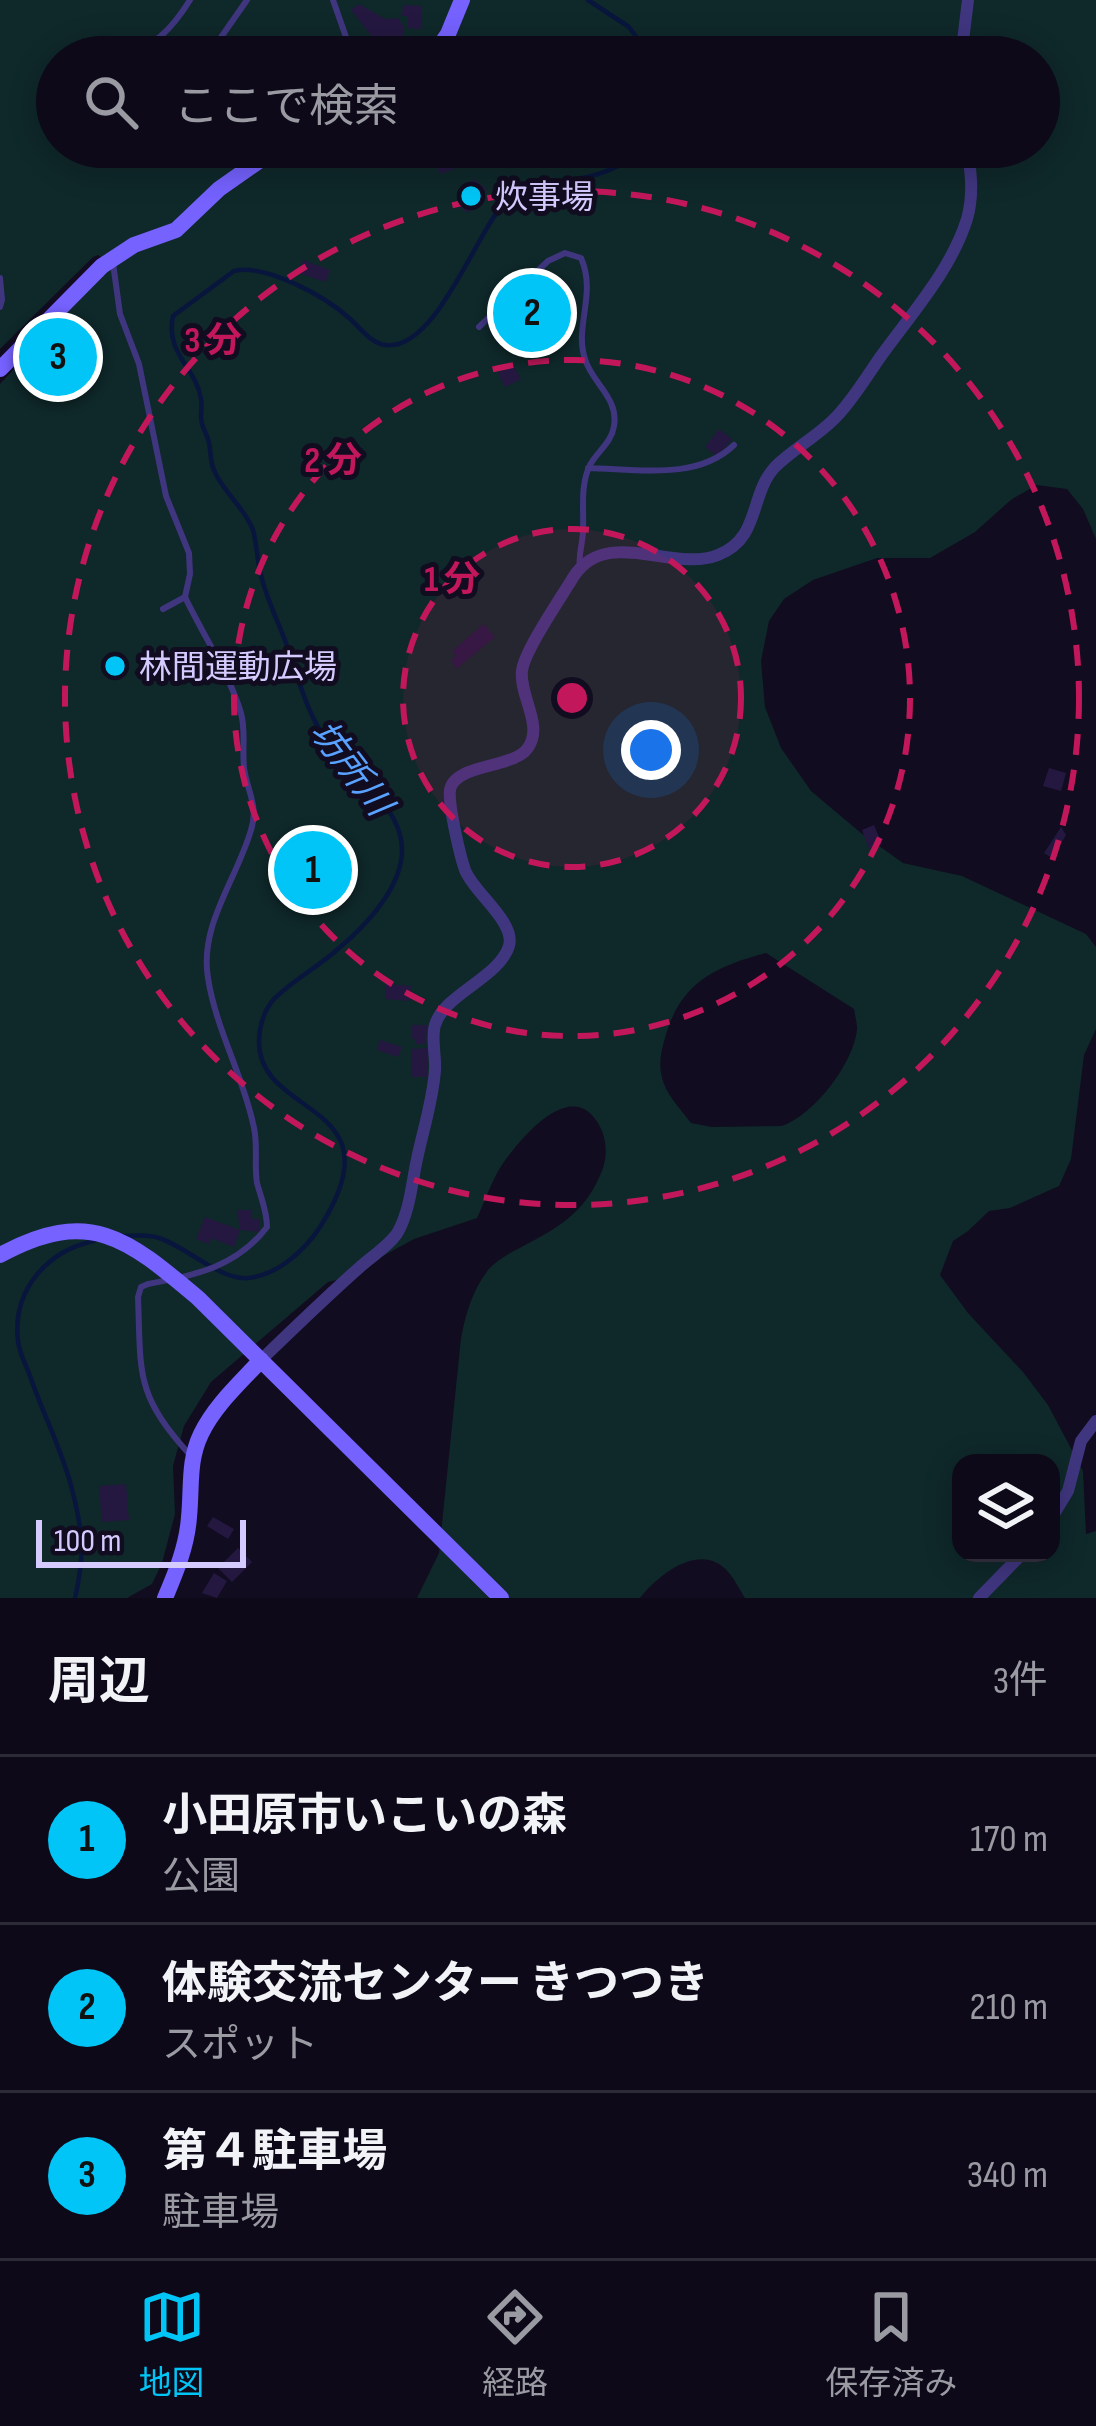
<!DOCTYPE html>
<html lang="ja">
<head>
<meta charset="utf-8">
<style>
  :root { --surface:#0d0918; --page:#161221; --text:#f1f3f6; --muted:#9a9aa2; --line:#2d2a37; --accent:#00c5f6 }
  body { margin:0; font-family:"Sofia Sans Condensed","Noto Sans JP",sans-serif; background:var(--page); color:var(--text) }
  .controls { position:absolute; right:36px; bottom:36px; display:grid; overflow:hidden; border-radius:24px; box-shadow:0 6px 30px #0003 }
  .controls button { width:108px; height:108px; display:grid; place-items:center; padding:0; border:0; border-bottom:3px solid var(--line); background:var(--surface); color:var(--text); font:60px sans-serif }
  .scale { position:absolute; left:36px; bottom:30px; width:210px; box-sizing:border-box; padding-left:12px; border:6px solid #d6cbff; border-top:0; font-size:33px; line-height:42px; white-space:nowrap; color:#d6cbff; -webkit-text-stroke:9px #110c20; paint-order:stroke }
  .you { position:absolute; left:651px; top:750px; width:42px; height:42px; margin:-30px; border:9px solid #fff; border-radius:50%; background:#1a73e8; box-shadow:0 0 0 18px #1a73e833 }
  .badge { display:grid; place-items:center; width:78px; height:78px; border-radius:50%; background:var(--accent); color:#111; font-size:39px; font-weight:700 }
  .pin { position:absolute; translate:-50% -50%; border:6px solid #fff; box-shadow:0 3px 12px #0006 }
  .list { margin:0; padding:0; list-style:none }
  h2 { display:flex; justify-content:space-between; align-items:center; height:156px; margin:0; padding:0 48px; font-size:51px }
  h2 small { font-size:39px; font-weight:400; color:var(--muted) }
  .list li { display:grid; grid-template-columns:78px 1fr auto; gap:36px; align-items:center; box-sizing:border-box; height:168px; padding:0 48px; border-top:3px solid var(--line) }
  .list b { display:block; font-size:45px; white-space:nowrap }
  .list p { margin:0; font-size:39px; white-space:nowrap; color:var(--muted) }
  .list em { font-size:39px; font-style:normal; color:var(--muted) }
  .icon { flex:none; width:66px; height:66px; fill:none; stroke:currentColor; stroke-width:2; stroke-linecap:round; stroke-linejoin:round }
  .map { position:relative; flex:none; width:1096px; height:1598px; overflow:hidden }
  .search { position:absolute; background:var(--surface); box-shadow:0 6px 30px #0003; left:36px; right:36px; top:36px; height:132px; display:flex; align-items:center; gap:30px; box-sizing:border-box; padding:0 42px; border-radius:66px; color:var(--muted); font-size:45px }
  .sheet { height:660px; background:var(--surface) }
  nav { display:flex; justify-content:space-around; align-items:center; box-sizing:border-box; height:168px; border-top:3px solid var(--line); background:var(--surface); font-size:33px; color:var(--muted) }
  nav a { display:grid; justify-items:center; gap:6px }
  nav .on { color:var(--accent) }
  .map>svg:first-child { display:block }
  .green { fill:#0f282a; fill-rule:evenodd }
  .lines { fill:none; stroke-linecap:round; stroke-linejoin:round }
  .stream { stroke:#08163d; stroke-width:4.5 }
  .building { fill:#241841 }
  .lane { stroke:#403680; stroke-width:6 }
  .street { stroke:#403680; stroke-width:12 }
  .secondary { stroke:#7562ff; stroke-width:16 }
  .ring { fill:none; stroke:#c2185b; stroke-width:6; stroke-dasharray:21 15 }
  .poi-dot { fill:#00c5f6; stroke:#110c20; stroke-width:4.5 }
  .labels { text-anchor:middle; stroke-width:10; stroke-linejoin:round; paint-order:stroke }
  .poi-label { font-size:33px; fill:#d6cbff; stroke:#110c20; text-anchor:start }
  .water-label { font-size:36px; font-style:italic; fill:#59a2ff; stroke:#110c20 }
  .centre { fill:#c2185b; stroke:#110c20; stroke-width:6 }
  .ring-label { font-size:36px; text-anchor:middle; font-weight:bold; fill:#c2185b; stroke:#110c20; stroke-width:10; stroke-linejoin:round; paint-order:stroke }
</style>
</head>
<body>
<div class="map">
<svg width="1096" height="1598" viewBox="0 0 1096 1598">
  <rect width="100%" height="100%" fill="#110c20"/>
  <!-- green -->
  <path class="green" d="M 0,0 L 1096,0 L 1096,539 L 1083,509 L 1067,489 L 1037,485 L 1012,499 L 975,532 L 930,558 L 877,558 L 813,580 L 784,599 L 769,621 L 761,661 L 765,707 L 781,748 L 811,791 L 861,833 L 903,863 L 962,876 L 1086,934 L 1096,947 L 1096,1029 L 1084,1055 L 1071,1159 L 1059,1186 L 1010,1208 L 989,1211 L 968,1231 L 953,1241 L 940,1275 L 968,1313 L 1023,1372 L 1048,1405 L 1083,1471 L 1086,1534 L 1096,1531 L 1096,1598 L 745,1598 C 740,1590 735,1580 729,1573 C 702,1540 659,1574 640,1598 L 417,1598 L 439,1553 L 461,1338 C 466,1313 472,1291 488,1270 C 497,1259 514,1251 527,1244 C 563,1225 588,1209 603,1168 C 608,1153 606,1136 598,1123 C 571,1079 525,1134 506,1159 C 493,1176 486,1199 477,1218 L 414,1239 L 341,1279 L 328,1282 L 211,1382 L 184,1426 L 173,1466 L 175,1514 L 162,1563 L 152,1584 L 127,1598 L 0,1598 L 0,384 L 111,264 L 98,255 L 93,257 L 0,349 ZM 57,57 L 1039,57 L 1039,147 L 57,147 ZM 766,953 L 854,1009 C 855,1016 857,1022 857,1029 C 854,1063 814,1115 782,1126 L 712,1127 L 691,1123 C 682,1111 669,1097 664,1084 C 658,1068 660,1054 665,1038 C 680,983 714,967 766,953 ZM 961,1463 L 1051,1463 L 1051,1553 L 961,1553 Z"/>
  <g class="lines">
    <!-- stream -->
    <path class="stream" d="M 588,0 L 629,27 L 651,57
      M 123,1236 C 135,1236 148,1234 159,1238 C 187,1247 221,1281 248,1278 C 278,1275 305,1250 320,1227 C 401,1100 258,1119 259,1041 C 259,1027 264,1010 274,999 C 293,980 318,967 338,949 C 368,924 412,878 400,835 C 391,798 344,767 323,735 C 305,708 297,673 286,643 C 278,621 266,598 261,575 C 257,561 257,544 253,530 C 245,508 222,491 214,470 C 210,462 211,451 209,443 C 207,433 201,427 201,417 C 201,411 202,405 201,399 C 196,367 165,354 173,316 L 234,271 C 265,263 326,297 349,318 C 360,327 371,344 386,345 C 436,351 476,232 505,202 C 527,180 553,184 582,178 C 606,174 627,163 647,147
      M 75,1598 C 85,1555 83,1532 72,1489 C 62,1450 43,1414 30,1376 C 26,1365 19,1352 18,1341 C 12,1290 47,1251 94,1241"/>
  </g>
  <!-- building -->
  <path class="building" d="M 359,4 L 385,19 L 398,18 L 404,27 L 403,35 L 399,40 L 385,37 L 377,43 L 351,10 Z
    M 403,5 L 422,6 L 421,29 L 407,28 L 408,16 L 402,16 Z
    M 362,147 L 377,147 L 384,160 L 367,169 L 357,150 Z
    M 459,147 L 471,147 L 467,164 L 440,174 L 435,163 L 457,154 Z
    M 474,179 L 486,189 L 468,213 L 455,203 Z
    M 303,260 L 330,270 L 326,282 L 298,273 Z
    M 541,284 L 563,307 L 523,343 L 502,320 Z
    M 513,365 L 521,379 L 505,387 L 498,373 Z
    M 719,429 L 732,439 L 718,457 L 705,447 Z
    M 484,624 L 495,637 L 456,669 L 451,660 L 456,656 L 452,651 Z
    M 1049,768 L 1066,773 L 1061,791 L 1043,786 Z
    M 874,825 L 882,844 L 869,849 L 862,830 Z
    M 1061,827 L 1066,835 L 1052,858 L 1044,853 Z
    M 386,984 L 411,986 L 410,1001 L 385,999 Z
    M 412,1025 L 427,1025 L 426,1044 L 415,1044 L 415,1039 L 412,1039 Z
    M 380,1040 L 402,1047 L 398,1057 L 377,1050 Z
    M 427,1048 L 427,1077 L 412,1077 L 411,1049 Z
    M 237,1210 L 251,1210 L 251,1219 L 260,1219 L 260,1232 L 240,1230 Z
    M 205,1217 L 240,1230 L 234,1247 L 211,1238 L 209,1244 L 196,1239 Z
    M 126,1484 L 129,1520 L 102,1522 L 99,1486 Z
    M 213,1517 L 234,1529 L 228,1539 L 207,1526 Z
    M 238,1548 L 252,1562 L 232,1582 L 218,1568 Z
    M 214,1573 L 227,1581 L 217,1598 L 202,1593 Z"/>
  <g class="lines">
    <!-- lane -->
    <path class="lane" d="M 333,0 L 353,57
      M 119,57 C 153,49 172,29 190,0
      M 202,57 L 217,43 L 247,0
      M 113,263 L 120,314 L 139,364 L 166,496 L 189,553 L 190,574 L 185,597 C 203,635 229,673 241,713 C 246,732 242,749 244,768 C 247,791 259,806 251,830 C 237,879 199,925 208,978 C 216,1030 244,1077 254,1128 C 258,1145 254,1165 257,1183 C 261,1198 267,1211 267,1227 C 236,1268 194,1275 148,1284 L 141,1287 L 138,1297 C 141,1375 135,1394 190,1455
      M 0,307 L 2,300 L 0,278
      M 479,327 L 548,261 L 565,253 L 581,258 C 597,294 574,326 585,359 C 592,383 619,398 614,426 C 612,442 597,452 590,465 C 580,485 584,509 583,530 C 583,543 578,554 580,567
      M 588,468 C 636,469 697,481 734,445
      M 163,609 L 185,597"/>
    <!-- street -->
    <path class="street" d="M 961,57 L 968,0
      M 261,1360 C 293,1329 326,1297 360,1267 C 372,1256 392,1244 399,1230 C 410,1209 412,1182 417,1159 C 423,1130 433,1100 435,1070 C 436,1057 431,1038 435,1025 C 444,994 499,978 509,946 C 516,922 473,892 465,870 C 460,856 448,804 450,790 C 454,764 513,768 527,749 C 545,727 519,696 522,671 C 524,651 562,596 574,576 C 607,526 673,573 718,555 C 761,538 749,495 775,467 C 794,448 820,435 838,415 C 854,398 867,376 881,356 C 912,313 951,270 967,219 C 974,194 971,172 967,147
      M 1051,1519 L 1068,1491 L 1081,1441 L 1096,1421
      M 979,1598 L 1023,1553"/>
    <!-- secondary -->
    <path class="secondary" d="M 432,57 L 448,34 L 462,0
      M 0,369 L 102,266 L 134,245 L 176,230 L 219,189 L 279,147
      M 0,1255 C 90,1206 128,1239 198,1298 L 501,1598
      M 165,1598 C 176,1572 187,1546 189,1517 C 192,1487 188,1461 201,1434 C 215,1405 240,1383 261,1360"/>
  </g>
  <!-- distance rings -->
  <circle cx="572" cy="698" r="169" fill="#c2185b" fill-opacity=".12"/>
  <g class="ring">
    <circle cx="572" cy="698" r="169"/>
    <circle cx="572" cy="698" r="338"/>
    <circle cx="572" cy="698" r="507"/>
  </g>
  <!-- markers -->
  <g class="poi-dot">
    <circle cx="471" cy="196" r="12"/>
    <circle cx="115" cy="666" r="12"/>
  </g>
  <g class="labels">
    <!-- poi labels -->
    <g class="poi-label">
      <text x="495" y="208">炊事場</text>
      <text x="139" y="678">林間運動広場</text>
    </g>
    <!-- water labels -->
    <g class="water-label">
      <text transform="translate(352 767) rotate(53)" y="13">坊所川</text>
    </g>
  </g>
  <circle cx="572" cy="698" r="18" class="centre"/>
  <g class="ring-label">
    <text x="213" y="352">3 分</text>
    <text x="333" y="472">2 分</text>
    <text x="452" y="591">1 分</text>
  </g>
</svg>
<div class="controls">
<button><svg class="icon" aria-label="layers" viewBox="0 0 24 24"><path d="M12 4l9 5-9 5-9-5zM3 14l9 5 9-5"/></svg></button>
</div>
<div class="scale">100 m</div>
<div class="you"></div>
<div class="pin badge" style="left:313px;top:870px">1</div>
<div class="pin badge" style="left:532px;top:313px">2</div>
<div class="pin badge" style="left:58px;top:357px">3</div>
<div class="search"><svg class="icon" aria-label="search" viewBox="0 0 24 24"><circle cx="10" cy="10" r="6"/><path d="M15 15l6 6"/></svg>ここで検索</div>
</div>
<section class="sheet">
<h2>周辺<small>3件</small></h2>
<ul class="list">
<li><span class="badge">1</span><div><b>小田原市いこいの森</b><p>公園</p></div><em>170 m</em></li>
<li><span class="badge">2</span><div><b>体験交流センター きつつき</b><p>スポット</p></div><em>210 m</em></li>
<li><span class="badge">3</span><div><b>第４駐車場</b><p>駐車場</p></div><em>340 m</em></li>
</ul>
</section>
<nav>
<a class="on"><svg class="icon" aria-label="map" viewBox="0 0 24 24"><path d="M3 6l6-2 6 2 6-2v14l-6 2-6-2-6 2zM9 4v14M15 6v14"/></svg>地図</a>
<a><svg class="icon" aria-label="directions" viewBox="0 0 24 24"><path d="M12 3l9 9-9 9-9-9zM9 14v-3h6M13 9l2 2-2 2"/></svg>経路</a>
<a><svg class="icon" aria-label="saved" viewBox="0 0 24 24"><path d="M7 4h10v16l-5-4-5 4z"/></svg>保存済み</a>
</nav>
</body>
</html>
